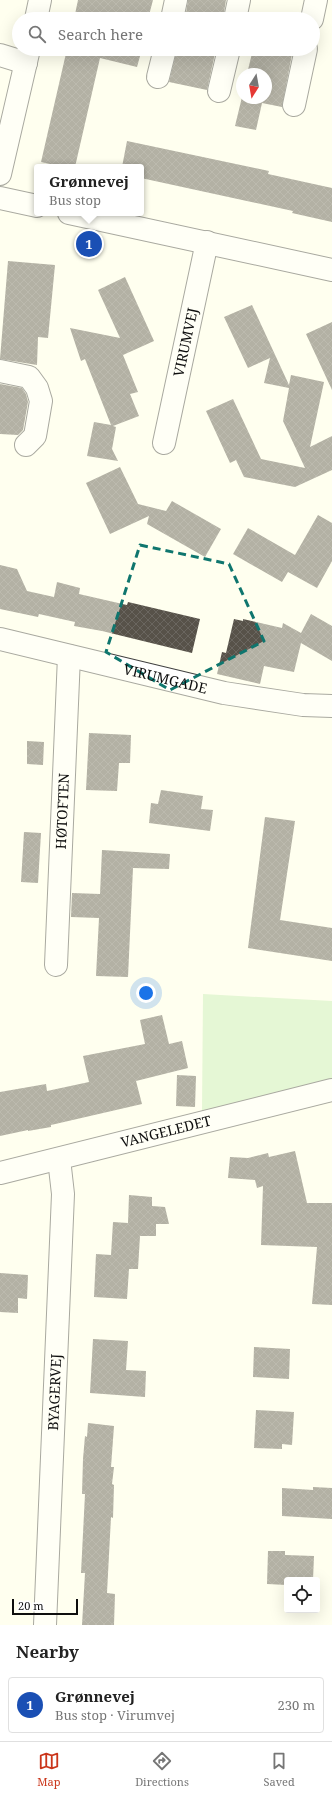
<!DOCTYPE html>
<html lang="en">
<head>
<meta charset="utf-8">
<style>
  :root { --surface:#fff; --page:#f2f2f2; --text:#222; --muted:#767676; --line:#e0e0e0; --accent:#ca351a }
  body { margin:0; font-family:"Noto Serif",serif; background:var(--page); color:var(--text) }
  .controls { position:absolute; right:12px; bottom:12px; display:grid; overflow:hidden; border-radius:4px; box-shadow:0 4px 16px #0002 }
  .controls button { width:36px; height:36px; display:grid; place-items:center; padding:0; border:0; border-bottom:1px solid var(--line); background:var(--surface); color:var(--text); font:20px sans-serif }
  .compass { position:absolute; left:236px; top:68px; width:36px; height:36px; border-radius:50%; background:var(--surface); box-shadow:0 4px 16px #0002; rotate:191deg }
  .scale { position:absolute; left:12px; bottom:10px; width:66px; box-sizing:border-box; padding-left:4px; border:2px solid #0e0e0e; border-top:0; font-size:11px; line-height:14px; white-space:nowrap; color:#0e0e0e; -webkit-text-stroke:3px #fff; paint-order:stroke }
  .you { position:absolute; left:146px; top:993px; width:14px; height:14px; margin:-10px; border:3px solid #fff; border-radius:50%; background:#1a73e8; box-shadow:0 0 0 6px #1a73e833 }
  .badge { display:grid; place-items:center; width:26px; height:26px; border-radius:50%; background:var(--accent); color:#fff; font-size:13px; font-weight:700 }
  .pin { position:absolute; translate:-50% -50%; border:2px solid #fff; box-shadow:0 1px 4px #0006 }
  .popup { position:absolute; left:34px; top:164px; width:110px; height:52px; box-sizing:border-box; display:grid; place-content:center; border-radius:4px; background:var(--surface); filter:drop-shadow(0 1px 3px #0005); font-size:13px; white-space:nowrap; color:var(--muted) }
  .popup b { font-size:15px; color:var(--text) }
  .popup::after { content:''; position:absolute; left:50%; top:100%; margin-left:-8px; border:8px solid transparent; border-top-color:var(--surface) }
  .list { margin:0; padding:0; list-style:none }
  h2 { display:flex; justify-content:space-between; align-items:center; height:52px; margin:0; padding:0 16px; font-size:17px }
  h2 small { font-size:13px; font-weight:400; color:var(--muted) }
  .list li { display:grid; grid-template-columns:26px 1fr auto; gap:12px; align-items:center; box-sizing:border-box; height:56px; margin:0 8px 8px; padding:0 8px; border:1px solid var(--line); border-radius:4px }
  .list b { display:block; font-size:15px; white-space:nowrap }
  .list p { margin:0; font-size:13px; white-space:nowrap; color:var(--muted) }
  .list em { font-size:13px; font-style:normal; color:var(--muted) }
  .icon { flex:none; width:22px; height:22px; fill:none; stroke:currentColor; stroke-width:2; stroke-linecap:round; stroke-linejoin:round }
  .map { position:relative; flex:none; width:332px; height:1625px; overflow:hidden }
  .search { position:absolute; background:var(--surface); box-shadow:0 4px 16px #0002; left:12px; right:12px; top:12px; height:44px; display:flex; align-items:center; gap:10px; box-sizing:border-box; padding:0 14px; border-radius:22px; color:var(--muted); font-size:15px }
  .sheet { height:116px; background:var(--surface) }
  nav { display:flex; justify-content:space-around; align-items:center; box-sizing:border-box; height:56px; border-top:1px solid var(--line); background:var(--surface); font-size:11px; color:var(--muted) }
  nav a { display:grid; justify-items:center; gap:2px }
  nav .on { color:var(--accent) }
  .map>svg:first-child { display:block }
  .park { fill:#c6edb5 }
  .building { fill:url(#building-cross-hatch) }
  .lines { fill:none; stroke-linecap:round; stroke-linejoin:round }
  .minor-casing { stroke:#414141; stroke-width:24 }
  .minor { stroke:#fff; stroke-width:22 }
  .marked { fill:none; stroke:#0f766e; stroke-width:3; stroke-dasharray:8 5; stroke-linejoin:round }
  .labels { text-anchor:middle; stroke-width:4; stroke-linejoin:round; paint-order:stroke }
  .street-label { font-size:14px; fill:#0e0e0e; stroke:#fff }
</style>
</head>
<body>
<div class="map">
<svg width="332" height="1625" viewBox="0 0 332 1625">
  <defs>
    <pattern id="building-cross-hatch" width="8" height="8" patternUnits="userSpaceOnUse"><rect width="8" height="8" fill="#575249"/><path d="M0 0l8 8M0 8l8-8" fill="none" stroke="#6a665f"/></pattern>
  </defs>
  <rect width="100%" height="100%" fill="#ffffef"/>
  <!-- park -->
  <path class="park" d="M 203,994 L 332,1001 L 332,1079 L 202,1111 Z"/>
  <!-- building -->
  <path class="building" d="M 78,0 L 153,0 L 148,19 L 74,19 Z
    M 188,0 L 226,0 L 223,19 L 185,19 Z
    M 262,12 L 293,19 L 260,19 Z
    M 67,49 L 142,49 L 137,67 L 100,58 L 75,167 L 64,167 L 41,162 Z
    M 177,49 L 216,49 L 207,90 L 169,82 Z
    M 253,49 L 293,49 L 282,107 L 262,103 L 256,130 L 235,126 L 242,97 L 266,98 L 266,74 L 247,74 Z
    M 127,141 L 269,171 L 268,174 L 332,188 L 332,222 L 292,213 L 293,211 L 141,178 L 141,167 L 122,167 Z
    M 8,261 L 55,265 L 48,338 L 38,337 L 37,365 L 0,359 Z
    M 125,277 L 154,341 L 123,355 L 138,392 L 130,394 L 139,416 L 113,426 L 116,427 L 112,449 L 118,461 L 87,456 L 94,422 L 111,425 L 85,359 L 81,361 L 70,328 L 120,338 L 98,290 Z
    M 252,305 L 289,385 L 291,375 L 324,382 L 310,447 L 332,436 L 332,470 L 295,487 L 244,477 L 236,460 L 230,463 L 206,411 L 233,399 L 261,459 L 305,468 L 283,421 L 289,388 L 264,383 L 270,358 L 248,368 L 224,317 Z
    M 332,322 L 332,390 L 306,334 Z
    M 0,384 L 22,388 L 26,394 L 28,402 L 23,430 L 18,435 L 0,434 Z
    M 120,467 L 138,504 L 166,511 L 172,501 L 221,529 L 205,557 L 147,524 L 149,516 L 110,534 L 86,483 Z
    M 318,515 L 332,523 L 332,561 L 317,588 L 288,572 L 282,582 L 233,554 L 248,528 L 295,555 Z
    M 0,565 L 17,569 L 27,591 L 54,597 L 57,582 L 80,588 L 79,594 L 127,605 L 128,602 L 200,619 L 192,653 L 102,631 L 74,626 L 75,622 L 39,614 L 38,617 L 0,609 Z
    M 311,614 L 332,626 L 332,661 L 301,643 L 294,672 L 264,666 L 260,684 L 217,674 L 222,652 L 226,653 L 234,619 L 243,621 L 243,619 L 282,628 L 283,623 L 301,633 Z
    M 89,733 L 131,735 L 130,763 L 119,763 L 117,791 L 86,790 Z
    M 27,741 L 44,742 L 43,765 L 27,764 Z
    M 161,790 L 203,796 L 201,809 L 213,810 L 210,831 L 149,823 L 151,803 L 158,804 Z
    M 265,817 L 295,821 L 280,920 L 332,928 L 332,961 L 248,948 Z
    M 24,832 L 41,833 L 38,883 L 21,882 Z
    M 102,850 L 170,854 L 169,869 L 133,868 L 128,977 L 96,976 L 99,918 L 71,917 L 72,893 L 100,894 Z
    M 162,1015 L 169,1044 L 182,1041 L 188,1068 L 136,1081 L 142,1104 L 51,1125 L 51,1127 L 28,1131 L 28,1130 L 0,1136 L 0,1092 L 46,1084 L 47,1091 L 89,1082 L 83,1056 L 145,1044 L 140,1020 Z
    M 177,1075 L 196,1076 L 195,1107 L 176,1106 Z
    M 295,1151 L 307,1203 L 332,1203 L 332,1305 L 312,1304 L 317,1247 L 261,1245 L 263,1186 L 257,1188 L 255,1180 L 228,1178 L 230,1157 L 248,1158 L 268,1153 L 269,1157 Z
    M 129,1195 L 152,1197 L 152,1206 L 165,1207 L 169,1224 L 156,1224 L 156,1236 L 140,1236 L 138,1269 L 129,1269 L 127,1299 L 94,1297 L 96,1254 L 111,1255 L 113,1222 L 128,1223 Z
    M 0,1273 L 28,1275 L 27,1299 L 18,1298 L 18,1313 L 0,1312 Z
    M 93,1339 L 128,1341 L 126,1370 L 146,1371 L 145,1397 L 90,1393 Z
    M 254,1347 L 290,1349 L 289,1379 L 253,1377 Z
    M 256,1410 L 294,1412 L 292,1445 L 282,1444 L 282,1449 L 254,1448 Z
    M 88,1423 L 114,1426 L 111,1467 L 114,1467 L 112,1484 L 114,1485 L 113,1518 L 111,1517 L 107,1593 L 115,1594 L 114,1625 L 82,1625 L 85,1573 L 81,1573 L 85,1494 L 82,1494 L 83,1459 L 85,1436 L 87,1437 Z
    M 313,1487 L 332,1488 L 332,1519 L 282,1516 L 282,1488 L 313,1490 Z
    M 268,1551 L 285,1551 L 285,1555 L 314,1556 L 313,1580 L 287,1580 L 287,1585 L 267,1584 Z"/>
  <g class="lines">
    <!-- minor casing -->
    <g class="minor-casing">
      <g id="minor">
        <path d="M 36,19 L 40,0"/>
        <path d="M 172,19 L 176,0"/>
        <path d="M 235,19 L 239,0"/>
        <path d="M 312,19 L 316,0"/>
        <path d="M 0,55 L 26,63"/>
        <path d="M 158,77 L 165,49"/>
        <path d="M 219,91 L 229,49"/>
        <path d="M 294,105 L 306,49"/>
        <path d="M 0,174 L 29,49"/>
        <path d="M 0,198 L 37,206"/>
        <path d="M 69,213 L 332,270"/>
        <path d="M 0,371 L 29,377 L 37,388 L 41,401 L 35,436 L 26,445"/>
        <path id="s1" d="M 164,443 L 207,242"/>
        <path id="s2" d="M 0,639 L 224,693 L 303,705 L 332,706"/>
        <path id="s3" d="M 56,965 L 69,656"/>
        <path id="s4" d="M 0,1173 L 332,1090"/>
        <path id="s5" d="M 45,1625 L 63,1194 L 59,1159"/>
      </g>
    </g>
    <!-- minor -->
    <use href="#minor" class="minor"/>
  </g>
  <!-- marked area -->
  <path d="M0 0H332V1625H0ZM 140,545 L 229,564 L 264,641 L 170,690 L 106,652 Z" fill="#ffffef" fill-opacity=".55" fill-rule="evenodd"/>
  <path class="marked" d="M 140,545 L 229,564 L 264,641 L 170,690 L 106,652 Z"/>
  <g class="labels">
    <!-- street labels -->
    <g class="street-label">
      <text dy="5" stroke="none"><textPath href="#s1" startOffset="103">VIRUMVEJ</textPath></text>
      <text dy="5" stroke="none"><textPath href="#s2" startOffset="170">VIRUMGADE</textPath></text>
      <text dy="5" stroke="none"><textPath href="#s3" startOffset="154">HØTOFTEN</textPath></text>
      <text dy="5" stroke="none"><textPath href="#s4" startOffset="171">VANGELEDET</textPath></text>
      <text dy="5" stroke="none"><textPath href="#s5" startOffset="233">BYAGERVEJ</textPath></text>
    </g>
  </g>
</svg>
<div class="controls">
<button><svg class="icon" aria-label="locate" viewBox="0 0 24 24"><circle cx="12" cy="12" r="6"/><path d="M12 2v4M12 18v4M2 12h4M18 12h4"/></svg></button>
</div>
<svg class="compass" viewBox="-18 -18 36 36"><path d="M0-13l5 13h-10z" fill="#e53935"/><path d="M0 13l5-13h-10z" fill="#767676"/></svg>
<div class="scale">20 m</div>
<div class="you"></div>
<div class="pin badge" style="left:89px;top:244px;background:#1a4fb4">1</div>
<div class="popup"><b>Grønnevej</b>Bus stop</div>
<div class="search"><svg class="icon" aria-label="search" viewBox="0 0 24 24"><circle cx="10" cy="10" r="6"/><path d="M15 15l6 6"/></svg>Search here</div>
</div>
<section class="sheet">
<h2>Nearby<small></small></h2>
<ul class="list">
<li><span class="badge" style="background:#1a4fb4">1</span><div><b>Grønnevej</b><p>Bus stop · Virumvej</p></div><em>230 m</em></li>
</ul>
</section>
<nav>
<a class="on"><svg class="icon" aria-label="map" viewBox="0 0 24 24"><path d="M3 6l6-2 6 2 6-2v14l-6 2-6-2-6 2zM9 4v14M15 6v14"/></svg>Map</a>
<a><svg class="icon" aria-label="directions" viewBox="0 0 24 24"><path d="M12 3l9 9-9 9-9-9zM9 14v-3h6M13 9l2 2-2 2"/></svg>Directions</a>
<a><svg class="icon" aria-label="saved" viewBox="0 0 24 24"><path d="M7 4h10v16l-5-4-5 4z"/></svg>Saved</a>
</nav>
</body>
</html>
